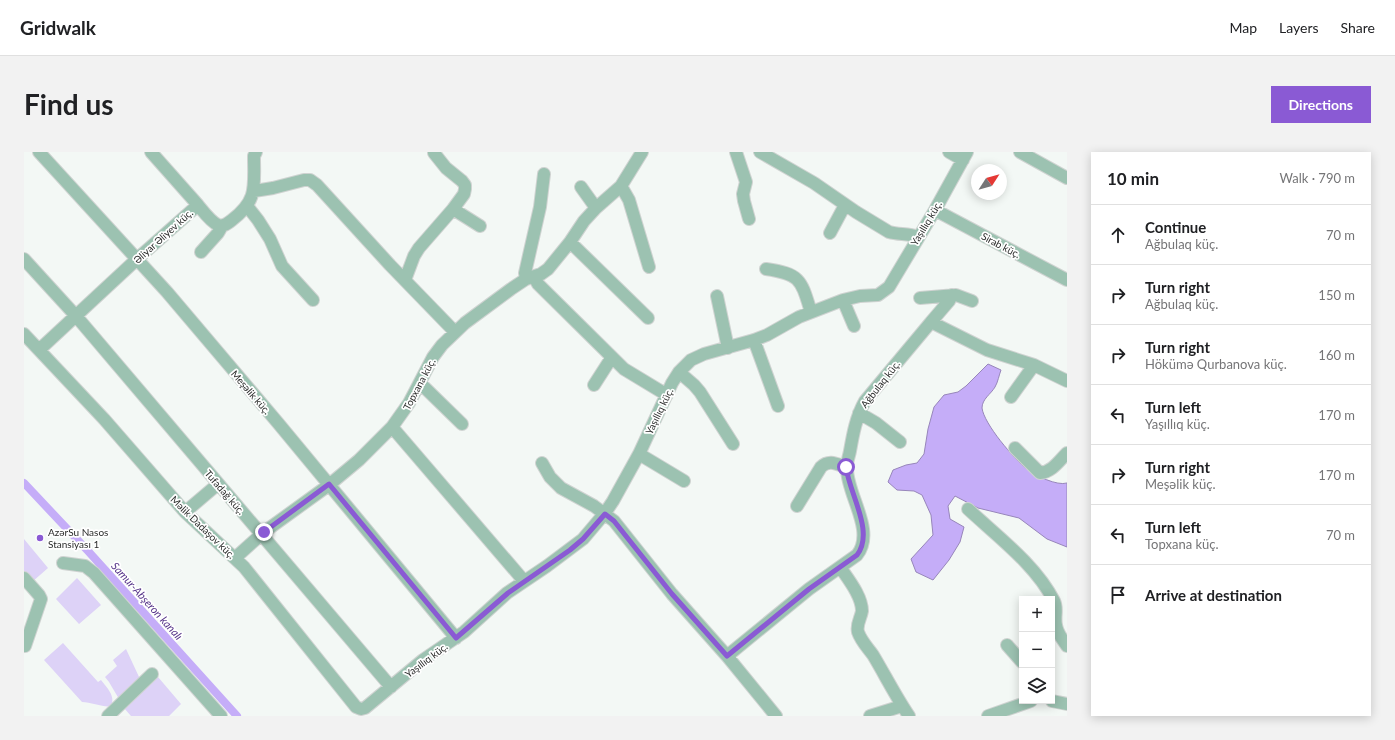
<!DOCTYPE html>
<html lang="en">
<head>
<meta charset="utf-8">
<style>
  :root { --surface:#fff; --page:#f2f2f2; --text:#202124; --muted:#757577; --line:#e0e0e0; --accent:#8a5ad4 }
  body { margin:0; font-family:Lato,sans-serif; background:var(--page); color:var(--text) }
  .controls { position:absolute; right:12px; bottom:12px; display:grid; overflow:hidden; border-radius:0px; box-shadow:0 2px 10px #0003 }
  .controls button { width:36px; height:36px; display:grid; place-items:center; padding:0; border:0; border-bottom:1px solid var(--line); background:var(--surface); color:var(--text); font:20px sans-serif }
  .compass { position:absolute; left:947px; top:12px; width:36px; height:36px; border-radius:50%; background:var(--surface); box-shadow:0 2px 10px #0003; rotate:54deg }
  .stop { position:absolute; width:12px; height:12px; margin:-9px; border:3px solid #8a5ad4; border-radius:50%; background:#fff }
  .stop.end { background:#8a5ad4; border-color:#fff; box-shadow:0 1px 4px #0008 }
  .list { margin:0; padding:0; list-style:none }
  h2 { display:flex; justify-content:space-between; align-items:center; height:52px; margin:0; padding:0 16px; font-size:17px }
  h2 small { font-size:13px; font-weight:400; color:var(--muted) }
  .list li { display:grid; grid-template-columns:26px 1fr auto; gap:12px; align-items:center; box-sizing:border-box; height:60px; padding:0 16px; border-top:1px solid var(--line) }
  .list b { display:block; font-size:15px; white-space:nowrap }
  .list p { margin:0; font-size:13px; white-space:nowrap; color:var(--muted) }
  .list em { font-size:13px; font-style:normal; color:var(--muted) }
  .icon { flex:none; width:22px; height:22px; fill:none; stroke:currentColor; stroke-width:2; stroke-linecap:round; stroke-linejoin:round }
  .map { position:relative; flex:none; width:1043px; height:564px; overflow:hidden; border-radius:0px }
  header { display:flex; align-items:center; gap:24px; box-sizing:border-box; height:56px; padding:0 20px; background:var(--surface); border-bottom:1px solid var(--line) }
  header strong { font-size:19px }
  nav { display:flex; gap:22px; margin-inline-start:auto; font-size:14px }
  .intro { display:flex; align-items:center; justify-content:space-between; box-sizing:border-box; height:96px; padding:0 24px }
  h1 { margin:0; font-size:28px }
  .button { padding:10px 18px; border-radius:0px; background:var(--accent); color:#fff; font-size:14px; font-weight:700 }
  main { display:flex; gap:24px; padding:0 24px }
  aside { flex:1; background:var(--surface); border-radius:0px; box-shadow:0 2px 10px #0003 }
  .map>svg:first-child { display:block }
  .green { fill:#ddd2f7 }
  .water { fill:#c5adf8; stroke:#9786ba }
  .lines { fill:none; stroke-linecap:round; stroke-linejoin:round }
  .canal { stroke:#c5adf8; stroke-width:8 }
  .minor-casing { stroke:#cfd3d1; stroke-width:14 }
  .minor { stroke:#9cc2b1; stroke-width:12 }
  .route { stroke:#8a5ad4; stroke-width:5 }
  .poi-dot { fill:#8a5ad4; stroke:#fff; stroke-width:1.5 }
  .labels { text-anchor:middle; stroke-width:3.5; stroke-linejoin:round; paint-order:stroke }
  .street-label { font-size:10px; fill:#2b2c2b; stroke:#fff }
  .poi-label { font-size:10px; fill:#2b2c2b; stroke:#fff; text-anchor:start }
  .water-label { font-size:11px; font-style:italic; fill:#563489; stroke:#fff }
</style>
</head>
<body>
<header>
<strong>Gridwalk</strong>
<nav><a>Map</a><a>Layers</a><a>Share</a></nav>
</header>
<div class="intro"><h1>Find us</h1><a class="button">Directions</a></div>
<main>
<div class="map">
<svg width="1043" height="564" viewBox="0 0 1043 564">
  <rect width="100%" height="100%" fill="#f3f8f5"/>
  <!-- green -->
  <path class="green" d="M 0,387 L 24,416 L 8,430 L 0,422 Z
    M 53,426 L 77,453 L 55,472 L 32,447 Z
    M 39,491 L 74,530 L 77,528 C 83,536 92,544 87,554 C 81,556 67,550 58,550 L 20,508 Z
    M 102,497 L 116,527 L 95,547 L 85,530 L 81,525 L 93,514 L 89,508 Z
    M 134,525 L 157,552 L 145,564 L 107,564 L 100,556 Z"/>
  <!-- water -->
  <path class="water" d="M 964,212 L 977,218 C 975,223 974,230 971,235 C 967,242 958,247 958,256 C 960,272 990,307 1003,317 C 1012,324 1033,334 1043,331 L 1043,395 L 1023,387 L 995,366 L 954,356 L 931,344 L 924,354 L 926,367 L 940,375 L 936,390 L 925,408 L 909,428 L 892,420 L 887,407 L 909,383 L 907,363 L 898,343 L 890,339 L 873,338 L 864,330 L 869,318 L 882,313 L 893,311 L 900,302 L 904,277 L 910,255 L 920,243 L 934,240 L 942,234 Z"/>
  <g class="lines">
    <!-- canal -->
    <path class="canal" d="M 0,331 L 64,399 L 213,564"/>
    <!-- minor casing -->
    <g class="minor-casing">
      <path id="minor" d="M 15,0 L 143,140 L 254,271 L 432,486
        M 127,0 L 174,53
        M 712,0 L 722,30 L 719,42 L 720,49 L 725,67
        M 736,0 L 790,31 L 832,60 L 865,80 C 875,83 884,81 894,85
        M 925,0 L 939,8
        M 996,0 L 1043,26
        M 597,34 L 605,48 L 625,115
        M 557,35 L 572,56
        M 230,39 L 249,36 L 280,28 L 286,28 L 293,33 L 366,113 L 431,180
        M 223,54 L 234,68 L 246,87 L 258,114 L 289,148
        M 429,57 L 456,74
        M 911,58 L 1043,128
        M 806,81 L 821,53
        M 546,90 L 624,166
        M 177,100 L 194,81 L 198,74
        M 0,107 L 52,164 L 367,535
        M 742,117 C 777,122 777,128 787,160
        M 510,125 L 514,132 L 600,217 L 643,243
        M 502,127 L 501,121 L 516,55 L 520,22
        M 381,128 L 390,104 L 395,96 L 429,57 L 440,42 L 441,37 L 441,33 L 438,29 L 422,16 L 410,1
        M 693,144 L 704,196
        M 896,146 L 932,143 L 948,149
        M 819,148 L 830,174
        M 907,170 L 925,149 L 928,143
        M 0,182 L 80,267 L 161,360 L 220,415 L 332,555 L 337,557 L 341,556 L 399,508 L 440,480 L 483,441 L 523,414 L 559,387 L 581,361 L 589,349 L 615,302 L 648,231 L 655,220 L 667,208 L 680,202 L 730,188 L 743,183 L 775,165 L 819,148 L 836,144 L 854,143 L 865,135 L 911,58 L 943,0
        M 730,188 L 754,254
        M 15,198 L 113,107 L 174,53 C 179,59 186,69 194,73 C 199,75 203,72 208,68 C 234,48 230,35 230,4 L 232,0
        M 655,220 L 670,233 L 676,240 L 709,292
        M 396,231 L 438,272
        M 570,233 L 588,205
        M 987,245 L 1010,213
        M 835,261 L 852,271 L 876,290
        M 368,275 L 500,429
        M 991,296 L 1016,321 C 1028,320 1035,309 1043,301
        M 615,302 L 660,329
        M 518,311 L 526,325 L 537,336 L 570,354 L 590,369 L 648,442 L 703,504 L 752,564
        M 773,354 L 797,315 C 805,307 813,312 822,315
        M 944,357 C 973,384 1012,413 1030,449 C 1034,457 1030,464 1032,473 C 1033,481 1039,488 1043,494
        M 161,360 L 194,332
        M 211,406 L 240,380 L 305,333 L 335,308 L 368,275 L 385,251 L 409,205 L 418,193 L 441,171 L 487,137 L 502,127 L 517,122 L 524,117 L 546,90 L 560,69 L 572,56 L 597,34 L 618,0
        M 39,411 L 61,414 L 70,421 L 197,564
        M 816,415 C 824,427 838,444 838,459 C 837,466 832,472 834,480 C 837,489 844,496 849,503 C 861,523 872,545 885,564
        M 0,426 L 15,443 L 17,447 L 1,494
        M 983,493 L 998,510
        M 703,504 L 785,437 L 833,403 C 852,379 823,343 823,317 C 822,311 825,305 826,299 C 829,282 832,265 841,249 L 907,170 L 963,198 L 1010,213 L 1043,229
        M 1028,549 L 1043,552
        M 84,564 L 128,522
        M 846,564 L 878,554
        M 964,564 L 1007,549"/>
    </g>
    <!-- minor -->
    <use href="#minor" class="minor"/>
  </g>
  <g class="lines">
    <!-- route -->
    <path class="route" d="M 240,380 L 305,332 L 432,486 L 484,441 L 546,398 L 559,387 L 581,362 L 590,369 L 648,442 L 703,504 L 785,437 L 833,403 C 851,380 825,341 822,315"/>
  </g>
  <!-- markers -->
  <circle class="poi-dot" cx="16" cy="386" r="4"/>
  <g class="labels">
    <!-- street labels -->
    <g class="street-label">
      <text transform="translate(902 71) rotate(-59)" y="4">Yaşıllıq küç.</text>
      <text transform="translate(139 84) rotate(-42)" y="4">Əliyar Əliyev küç.</text>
      <text transform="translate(977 93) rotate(28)" y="4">Sirab küç.</text>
      <text transform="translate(395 232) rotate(-62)" y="4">Topxana küç.</text>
      <text transform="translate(856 232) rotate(-52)" y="4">Ağbulaq küç.</text>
      <text transform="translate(227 240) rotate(49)" y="4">Meşəlik küç.</text>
      <text transform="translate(635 259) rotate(-64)" y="4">Yaşıllıq küç.</text>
      <text transform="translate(201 340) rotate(49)" y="4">Tufadağ küç.</text>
      <text transform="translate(179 375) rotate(44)" y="4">Məlik Dadaşov küç.</text>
      <text transform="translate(402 508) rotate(-37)" y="4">Yaşıllıq küç.</text>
    </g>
    <!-- poi labels -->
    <g class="poi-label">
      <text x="24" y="384">AzərSu Nasos<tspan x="24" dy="12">Stansiyası 1</tspan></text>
    </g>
    <!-- water labels -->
    <g class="water-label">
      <text transform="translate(123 449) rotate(48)" y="4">Samur-Abşeron kanalı</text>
    </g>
  </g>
</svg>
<div class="controls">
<button>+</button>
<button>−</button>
<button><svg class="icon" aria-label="layers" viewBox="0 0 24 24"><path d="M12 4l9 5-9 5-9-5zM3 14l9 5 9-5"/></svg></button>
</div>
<svg class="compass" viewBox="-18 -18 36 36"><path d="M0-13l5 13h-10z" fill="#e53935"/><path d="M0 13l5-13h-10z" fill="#757577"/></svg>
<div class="stop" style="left:822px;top:315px"></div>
<div class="stop end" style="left:240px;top:380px"></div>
</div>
<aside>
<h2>10 min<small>Walk · 790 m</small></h2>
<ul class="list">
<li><svg class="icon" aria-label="ahead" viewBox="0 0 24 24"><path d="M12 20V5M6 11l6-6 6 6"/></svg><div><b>Continue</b><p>Ağbulaq küç.</p></div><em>70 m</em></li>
<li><svg class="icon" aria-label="right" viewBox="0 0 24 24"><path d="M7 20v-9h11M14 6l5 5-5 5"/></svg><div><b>Turn right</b><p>Ağbulaq küç.</p></div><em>150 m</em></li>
<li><svg class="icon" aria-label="right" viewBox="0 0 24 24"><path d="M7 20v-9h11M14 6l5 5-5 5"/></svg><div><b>Turn right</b><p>Hökümə Qurbanova küç.</p></div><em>160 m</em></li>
<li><svg class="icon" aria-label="left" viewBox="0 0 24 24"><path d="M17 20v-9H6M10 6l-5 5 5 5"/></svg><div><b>Turn left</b><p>Yaşıllıq küç.</p></div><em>170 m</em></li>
<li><svg class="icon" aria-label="right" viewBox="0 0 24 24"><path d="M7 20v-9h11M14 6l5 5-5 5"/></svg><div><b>Turn right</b><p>Meşəlik küç.</p></div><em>170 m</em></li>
<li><svg class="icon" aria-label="left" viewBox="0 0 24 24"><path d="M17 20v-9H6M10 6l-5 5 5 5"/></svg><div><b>Turn left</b><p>Topxana küç.</p></div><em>70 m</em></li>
<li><svg class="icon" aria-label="arrive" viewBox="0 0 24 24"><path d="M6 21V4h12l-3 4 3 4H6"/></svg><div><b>Arrive at destination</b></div></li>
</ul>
</aside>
</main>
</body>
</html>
